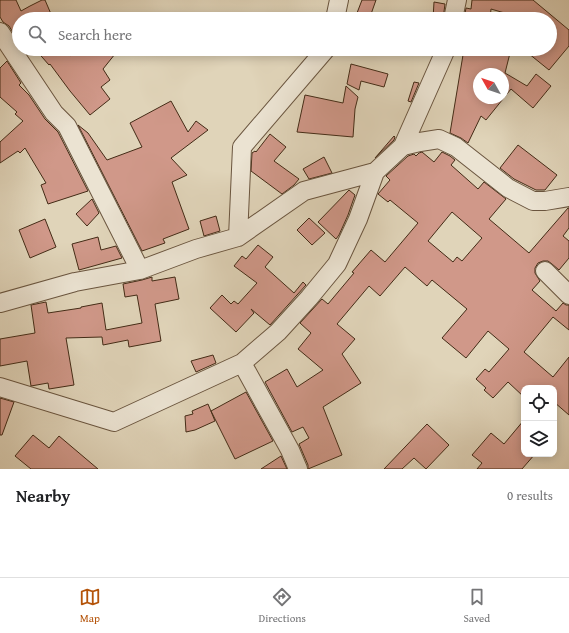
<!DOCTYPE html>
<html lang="en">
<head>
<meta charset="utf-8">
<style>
  :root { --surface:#fff; --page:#f6f6f6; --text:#202124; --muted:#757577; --line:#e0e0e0; --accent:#b45309 }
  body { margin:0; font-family:"Gentium Book Plus",serif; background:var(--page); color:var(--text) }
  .controls { position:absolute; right:12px; bottom:12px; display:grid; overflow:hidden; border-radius:8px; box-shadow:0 2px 10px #0003 }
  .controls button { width:36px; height:36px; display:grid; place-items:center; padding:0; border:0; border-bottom:1px solid var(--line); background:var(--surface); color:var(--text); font:20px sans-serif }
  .compass { position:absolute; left:473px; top:68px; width:36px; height:36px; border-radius:50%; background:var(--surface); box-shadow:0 2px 10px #0003; rotate:310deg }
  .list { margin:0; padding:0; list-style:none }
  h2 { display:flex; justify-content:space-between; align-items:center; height:52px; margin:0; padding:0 16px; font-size:17px }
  h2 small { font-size:13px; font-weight:400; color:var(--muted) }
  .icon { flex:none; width:22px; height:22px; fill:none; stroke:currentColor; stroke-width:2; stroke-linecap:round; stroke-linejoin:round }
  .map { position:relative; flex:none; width:569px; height:469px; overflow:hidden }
  .search { position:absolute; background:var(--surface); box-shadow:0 2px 10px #0003; left:12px; right:12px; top:12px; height:44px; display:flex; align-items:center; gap:10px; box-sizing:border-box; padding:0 14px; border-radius:22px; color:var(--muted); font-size:15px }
  .sheet { height:108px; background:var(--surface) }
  nav { display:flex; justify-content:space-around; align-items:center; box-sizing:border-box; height:56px; border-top:1px solid var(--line); background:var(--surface); font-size:11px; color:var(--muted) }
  nav a { display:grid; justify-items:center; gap:2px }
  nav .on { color:var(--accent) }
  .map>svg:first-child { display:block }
  .building { fill:#d09889; stroke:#432b16; fill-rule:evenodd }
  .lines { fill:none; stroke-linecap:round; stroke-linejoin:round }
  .minor-casing { stroke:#6a553f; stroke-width:20 }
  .minor { stroke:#ebe3d2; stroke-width:18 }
</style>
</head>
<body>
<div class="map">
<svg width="569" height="469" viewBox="0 0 569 469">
  <rect width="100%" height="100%" fill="#e0d4b9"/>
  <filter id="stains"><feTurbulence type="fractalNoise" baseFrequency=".005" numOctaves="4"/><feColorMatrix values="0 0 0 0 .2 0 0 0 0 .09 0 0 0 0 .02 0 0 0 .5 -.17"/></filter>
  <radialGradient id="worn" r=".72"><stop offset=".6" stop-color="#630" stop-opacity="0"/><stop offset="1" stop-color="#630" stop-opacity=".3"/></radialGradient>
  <!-- building -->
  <path class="building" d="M 0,0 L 16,0 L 21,11 L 30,6 L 42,0 L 45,0 L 51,14 L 39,19 L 19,19 L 19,42 L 9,26 L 3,22 L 0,17 Z
    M 362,0 L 376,0 L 370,17 L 357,13 Z
    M 472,0 L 533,0 L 569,30 L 569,46 L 549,70 L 523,49 L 550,49 L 550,19 L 525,19 L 491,9 L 490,19 L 464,19 L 466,8 L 471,9 Z
    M 434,2 L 445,4 L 443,19 L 433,19 Z
    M 35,49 L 64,49 L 70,56 L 78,49 L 82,49 L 85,53 L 94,49 L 119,49 L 103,69 L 110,80 L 101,87 L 110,99 L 90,115 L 70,91 L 50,64 L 49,65 Z
    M 464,49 L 511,49 L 505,73 L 527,86 L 536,74 L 551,86 L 533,108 L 511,89 L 486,120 L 481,116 L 468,143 L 461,138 L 450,133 ZM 479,74 L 503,74 L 503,98 L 479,98 Z
    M 7,61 L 21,83 L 19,85 L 29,95 L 45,119 L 58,132 L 88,191 L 48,204 L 41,185 L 46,183 L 25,148 L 20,153 L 18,151 L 0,163 L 0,142 L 23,121 L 15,114 L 17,112 L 0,97 L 0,68 Z
    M 351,64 L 388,74 L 384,87 L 361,81 L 359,90 L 347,84 Z
    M 414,82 L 419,83 L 411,102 L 408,101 Z
    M 346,86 L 358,97 L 355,109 L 353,137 L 297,132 L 305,95 L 343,103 Z
    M 171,101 L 188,132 L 196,121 L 208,130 L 171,158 L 187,175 L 172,182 L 189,229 L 163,239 L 165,243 L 142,251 L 78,125 L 88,133 L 107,160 L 142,147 L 130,123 Z
    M 270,134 L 286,147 L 274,161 L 299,179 L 294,185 L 282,194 L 251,171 L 252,153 L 255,151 L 256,152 Z
    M 394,136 L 395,137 L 394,140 L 375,158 Z
    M 518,145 L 557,175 L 545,190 L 536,190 L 514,179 L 500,168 Z
    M 422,152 L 434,162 L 442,152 L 450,156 L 455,160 L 451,165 L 478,189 L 484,182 L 506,199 L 489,219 L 529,253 L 568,208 L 569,208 L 569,228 L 563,236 L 569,241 L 569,258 L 559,270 L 552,264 L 548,261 L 543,261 L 538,263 L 535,268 L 535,273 L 540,281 L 532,290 L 556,311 L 563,303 L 566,305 L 569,305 L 569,330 L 553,317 L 524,352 L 553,377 L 569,357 L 569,415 L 554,402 L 554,388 L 524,388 L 524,397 L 508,382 L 493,398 L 484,390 L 486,388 L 476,379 L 485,369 L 489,372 L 509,349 L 488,331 L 466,358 L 442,338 L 467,309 L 432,280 L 427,286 L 405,267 L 380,296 L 369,286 L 337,324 L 355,339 L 342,354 L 361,383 L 323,407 L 342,455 L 308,469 L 308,465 L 299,444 L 309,438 L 303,427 L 292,432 L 265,382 L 287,369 L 297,387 L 323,370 L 298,349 L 311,333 L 300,323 L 322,299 L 328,304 L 354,273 L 352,272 L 371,250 L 385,262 L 418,223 L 390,200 L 388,202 L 378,194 L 390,180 L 386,176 L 408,156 L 414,154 L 416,156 L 419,153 ZM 452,212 L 482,238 L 462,261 L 457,257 L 453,262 L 428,241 Z
    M 324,157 L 332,173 L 309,179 L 303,169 Z
    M 349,190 L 355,195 L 348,215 L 339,235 L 336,239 L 318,222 Z
    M 92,199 L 99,213 L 87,226 L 76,214 Z
    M 216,216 L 220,231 L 204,236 L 200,221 Z
    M 309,218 L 325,233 L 312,245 L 297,230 Z
    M 45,219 L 56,247 L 30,258 L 19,230 Z
    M 98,237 L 101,250 L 116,246 L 122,258 L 79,270 L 72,244 Z
    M 258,245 L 273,257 L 265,267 L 294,293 L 303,282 L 306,285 L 270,325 L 251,309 L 254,313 L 236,332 L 210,308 L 222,295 L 231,304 L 234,301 L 238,304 L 257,283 L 234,266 L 242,256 L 246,259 Z
    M 152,277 L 152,281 L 175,277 L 179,299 L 155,304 L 161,341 L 129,347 L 128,340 L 103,345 L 102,337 L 66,338 L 74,385 L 49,389 L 48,383 L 31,386 L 27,361 L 0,366 L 0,339 L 35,333 L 31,305 L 46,302 L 48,313 L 81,308 L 81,307 L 102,303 L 106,330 L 142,323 L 137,295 L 125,297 L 123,284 L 142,280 Z
    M 213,355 L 216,363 L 196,372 L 191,361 Z
    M 246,392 L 273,441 L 235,459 L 211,411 Z
    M 0,398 L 14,402 L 2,435 L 0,435 Z
    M 208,404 L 215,421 L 195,430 L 186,432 L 185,416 L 193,414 L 192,411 Z
    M 524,420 L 524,454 L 535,454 L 522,469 L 477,469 L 482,463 L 472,455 L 491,433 L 504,444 Z
    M 427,424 L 449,445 L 426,469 L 414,458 L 402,469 L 384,469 Z
    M 33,435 L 49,448 L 59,436 L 98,469 L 31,469 L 15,456 Z
    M 281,456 L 287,469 L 261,469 Z"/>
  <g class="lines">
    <!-- minor casing -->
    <g class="minor-casing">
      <path id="minor" d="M 335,19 L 339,0
        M 453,19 L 457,0
        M 0,32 L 54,113 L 67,126 L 140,270
        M 403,146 L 446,49
        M 238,237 L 242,147 L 326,49
        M 545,271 L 569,295
        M 0,303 L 75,282 L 140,270 L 196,249 L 238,237 L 304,191 L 375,172
        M 242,363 L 290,450 L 298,469
        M 0,387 L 114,422 L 242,363 L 278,332 L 309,298 L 337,264 L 358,219 L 375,172 L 403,146 L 420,142 L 439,139 L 456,147 L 508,188 L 533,201 L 545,201 L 569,197"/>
    </g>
    <!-- minor -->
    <use href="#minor" class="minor"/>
  </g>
  <rect width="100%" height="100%" filter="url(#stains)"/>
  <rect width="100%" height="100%" fill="url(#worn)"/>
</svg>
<div class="controls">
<button><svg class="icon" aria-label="locate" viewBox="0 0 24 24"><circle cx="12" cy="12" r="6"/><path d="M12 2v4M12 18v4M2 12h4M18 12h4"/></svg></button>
<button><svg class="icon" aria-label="layers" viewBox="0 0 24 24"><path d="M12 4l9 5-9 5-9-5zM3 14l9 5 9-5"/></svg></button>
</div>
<svg class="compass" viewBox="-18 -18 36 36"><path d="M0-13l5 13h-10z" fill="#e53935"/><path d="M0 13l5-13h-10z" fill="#757577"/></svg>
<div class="search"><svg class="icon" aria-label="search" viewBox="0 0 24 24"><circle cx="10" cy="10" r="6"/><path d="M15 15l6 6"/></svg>Search here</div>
</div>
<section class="sheet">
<h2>Nearby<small>0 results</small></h2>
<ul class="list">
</ul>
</section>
<nav>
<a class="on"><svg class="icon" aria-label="map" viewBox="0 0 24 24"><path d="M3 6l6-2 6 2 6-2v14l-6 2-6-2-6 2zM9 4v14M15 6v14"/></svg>Map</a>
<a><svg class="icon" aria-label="directions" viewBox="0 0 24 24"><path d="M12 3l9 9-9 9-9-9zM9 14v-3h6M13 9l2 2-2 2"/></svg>Directions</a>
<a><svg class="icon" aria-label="saved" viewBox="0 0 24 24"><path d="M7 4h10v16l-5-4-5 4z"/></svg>Saved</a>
</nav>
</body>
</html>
